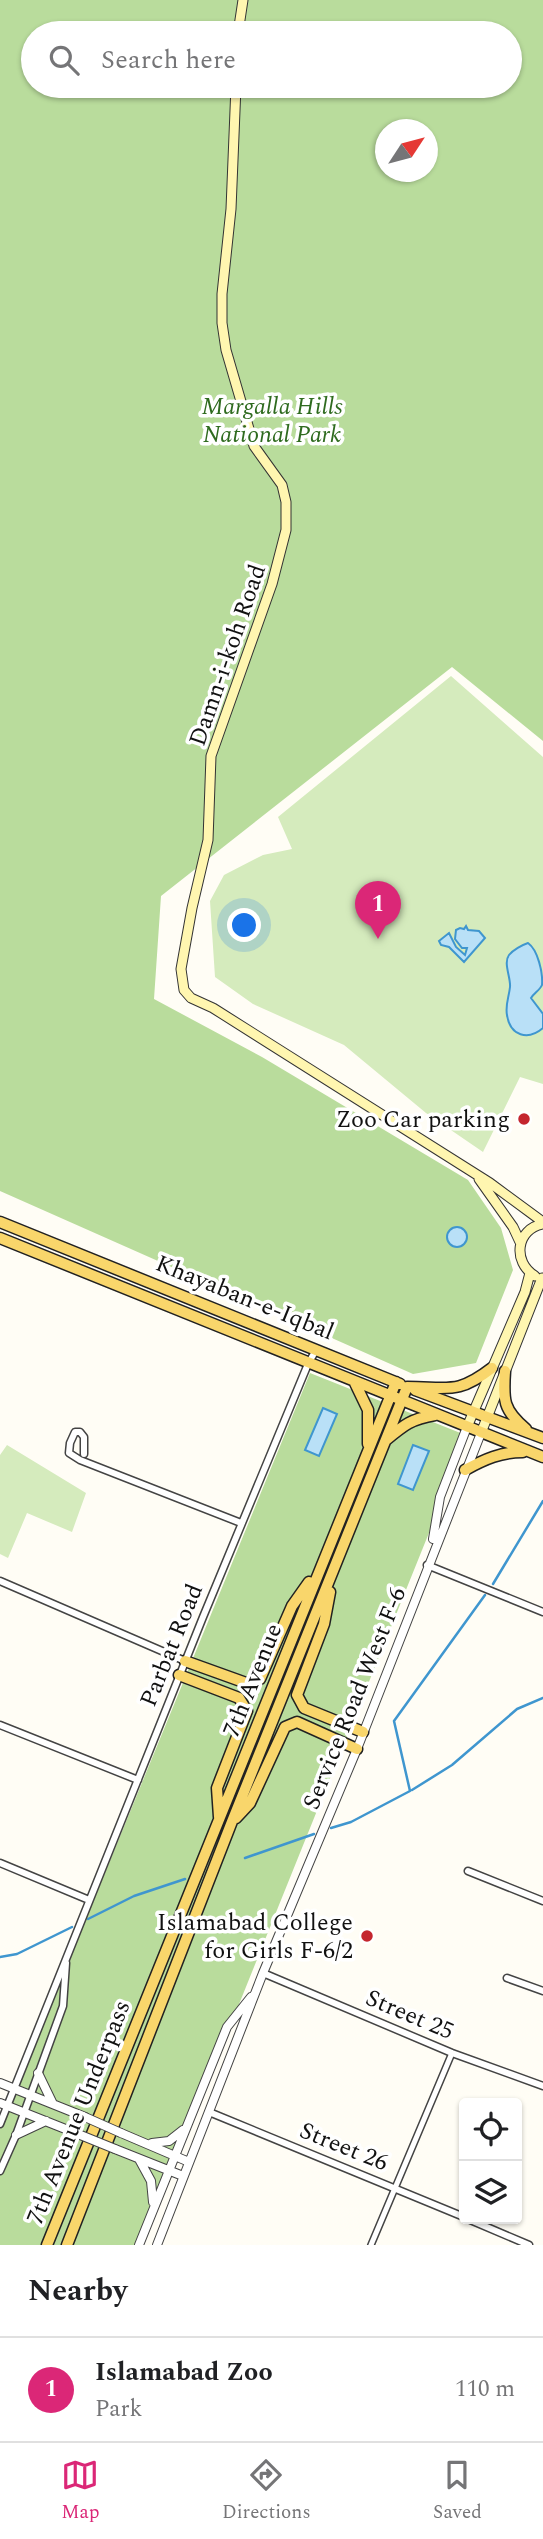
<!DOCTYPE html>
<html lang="en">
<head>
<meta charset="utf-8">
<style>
  :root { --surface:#fff; --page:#f6f6f6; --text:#202124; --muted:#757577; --line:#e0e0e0; --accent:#db2777 }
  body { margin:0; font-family:Spectral,serif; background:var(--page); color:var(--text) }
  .controls { position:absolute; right:21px; bottom:21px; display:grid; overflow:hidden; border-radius:7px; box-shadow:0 2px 5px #0004 }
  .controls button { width:63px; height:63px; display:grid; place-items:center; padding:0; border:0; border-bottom:2px solid var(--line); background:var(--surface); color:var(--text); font:35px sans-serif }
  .compass { position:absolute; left:375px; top:119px; width:63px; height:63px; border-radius:50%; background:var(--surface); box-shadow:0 2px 5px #0004; rotate:54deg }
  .you { position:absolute; left:245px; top:926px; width:24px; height:24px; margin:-18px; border:5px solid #fff; border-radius:50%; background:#1a73e8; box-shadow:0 0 0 10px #1a73e833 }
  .badge { display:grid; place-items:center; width:46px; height:46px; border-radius:50%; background:var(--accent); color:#fff; font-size:23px; font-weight:700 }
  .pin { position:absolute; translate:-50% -58px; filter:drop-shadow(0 2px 4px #0008) }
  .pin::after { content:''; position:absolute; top:37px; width:24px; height:21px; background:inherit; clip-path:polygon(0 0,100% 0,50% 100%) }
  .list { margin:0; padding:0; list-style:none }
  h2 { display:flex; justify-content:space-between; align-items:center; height:91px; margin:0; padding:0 28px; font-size:30px }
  h2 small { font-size:23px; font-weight:400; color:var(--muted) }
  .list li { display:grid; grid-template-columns:46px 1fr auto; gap:21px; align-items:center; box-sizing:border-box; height:105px; padding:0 28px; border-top:2px solid var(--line) }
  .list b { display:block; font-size:26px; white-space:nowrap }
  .list p { margin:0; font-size:23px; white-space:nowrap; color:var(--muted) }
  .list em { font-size:23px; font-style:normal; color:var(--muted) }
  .icon { flex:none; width:38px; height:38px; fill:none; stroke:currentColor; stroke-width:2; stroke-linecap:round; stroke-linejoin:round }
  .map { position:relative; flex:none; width:543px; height:2245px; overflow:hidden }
  .search { position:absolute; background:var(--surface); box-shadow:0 2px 5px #0004; left:21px; right:21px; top:21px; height:77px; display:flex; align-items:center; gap:18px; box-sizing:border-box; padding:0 24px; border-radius:38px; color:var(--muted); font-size:26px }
  .sheet { height:196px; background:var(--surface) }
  nav { display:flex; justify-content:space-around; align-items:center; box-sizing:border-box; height:98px; border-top:2px solid var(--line); background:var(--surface); font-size:19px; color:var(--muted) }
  nav a { display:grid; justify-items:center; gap:4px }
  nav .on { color:var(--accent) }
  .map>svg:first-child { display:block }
  .green { fill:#d5ebbd }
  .forest { fill:#b9dc9c; fill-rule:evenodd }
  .water { fill:#b9e0f7; stroke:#3f96cf; stroke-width:2 }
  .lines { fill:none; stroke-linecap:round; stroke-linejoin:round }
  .stream { stroke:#3f96cf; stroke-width:2.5 }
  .pedestrian-casing { stroke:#444; stroke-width:8 }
  .minor-casing { stroke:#444; stroke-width:9 }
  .tertiary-casing { stroke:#444; stroke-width:10 }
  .secondary-casing { stroke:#333; stroke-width:11 }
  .primary-casing { stroke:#222; stroke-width:13 }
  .pedestrian { stroke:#fff; stroke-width:5 }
  .minor { stroke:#fff; stroke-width:6 }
  .tertiary { stroke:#fff; stroke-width:8 }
  .secondary { stroke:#fff6b0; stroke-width:9 }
  .primary { stroke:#f9d66b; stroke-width:10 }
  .tertiary-bridge-casing { stroke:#444; stroke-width:10; stroke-linecap:butt }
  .tertiary-bridge { stroke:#fff; stroke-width:8 }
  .poi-dot { fill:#c4262e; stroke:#fff; stroke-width:2.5 }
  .labels { text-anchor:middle; stroke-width:7; stroke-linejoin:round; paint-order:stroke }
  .park-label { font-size:24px; font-style:italic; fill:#2f6b1f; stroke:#fff }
  .street-label { font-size:24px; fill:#111; stroke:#fff }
  .poi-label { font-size:24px; fill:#111; stroke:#fff; text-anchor:end }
</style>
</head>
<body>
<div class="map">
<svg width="543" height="2245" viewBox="0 0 543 2245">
  <rect width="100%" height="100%" fill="#fffdf5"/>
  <!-- green -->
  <path class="green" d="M 451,676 L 543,757 L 543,1084 L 520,1077 L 483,1152 L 426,1113 L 344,1045 L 253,1004 L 215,977 L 210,901 L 224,875 L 263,855 L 292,849 L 278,817 Z
    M 7,1445 L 86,1493 L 72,1532 L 27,1513 L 8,1558 L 0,1554 L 0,1455 Z"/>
  <!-- forest -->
  <path class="forest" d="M 0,0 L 543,0 L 543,741 L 452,667 L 161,896 L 154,999 L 262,1057 L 468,1180 L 501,1228 L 513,1270 L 476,1363 L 413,1374 L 0,1191 ZM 33,33 L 510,33 L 510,86 L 33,86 ZM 386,130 L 428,130 L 428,172 L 386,172 Z
    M 310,1373 L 468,1436 L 142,2245 L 0,2245 L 0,2129 Z"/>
  <!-- water -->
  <path class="water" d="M 466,926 L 468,930 L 479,931 L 485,938 L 464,962 L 449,947 L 441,945 L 439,941 L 449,933 L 456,947 L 465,955 L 467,948 L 462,948 L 455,939 L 456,930 L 460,928 L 464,929 Z
    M 528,943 C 538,950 543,973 542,985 C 540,990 534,993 531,998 L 543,1014 L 543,1028 C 528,1041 510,1036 507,1015 C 505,1005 509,997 510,987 C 511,978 503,963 509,955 C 513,950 522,945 528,943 Z
    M447 1237a10 10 0 1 1 20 0a10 10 0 1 1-20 0Z
    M 323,1408 L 337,1414 L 319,1456 L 305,1450 Z
    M 413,1445 L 429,1451 L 413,1490 L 398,1484 Z"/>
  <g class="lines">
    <!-- stream -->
    <path class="stream" d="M 493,1584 L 543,1501
      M 412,1790 L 452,1765 L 517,1709 L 543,1698
      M 331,1828 L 351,1822 L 410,1791 L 394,1721 L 485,1595
      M 245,1858 L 314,1834
      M 88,1919 L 134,1896 L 185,1879
      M 0,1957 L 17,1954 L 72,1927"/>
    <!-- pedestrian casing -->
    <g class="pedestrian-casing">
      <path id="pedestrian" d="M 371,2245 L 452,2053"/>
    </g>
    <!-- minor casing -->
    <g class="minor-casing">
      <path id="minor" d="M 84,1454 L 84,1437 L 80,1432 L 75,1432 L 70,1443 L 69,1453 L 80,1460 L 241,1523
        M 427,1565 L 543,1612
        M 0,1581 L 185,1661
        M 0,1725 L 138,1780
        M 0,1863 L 89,1900
        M 468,1871 L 543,1901
        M 263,1973 L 452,2053 L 543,2086
        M 507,1978 L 543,1991
        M 209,2112 L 464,2217
        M 0,2124 L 203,1617 L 308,1364 L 316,1350
        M 0,2171 L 16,2135 L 63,2006 L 66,1963
        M 468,2219 L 529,2245"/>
    </g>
    <!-- tertiary casing -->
    <g class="tertiary-casing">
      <path id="tertiary" d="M 433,1539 L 440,1497 L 467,1427
        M 38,2073 L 53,2104
        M 0,2083 L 85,2117
        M 0,2103 L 78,2134
        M 121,2133 L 189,2162
        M 16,2135 L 46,2121
        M 152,2143 L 169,2141 L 183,2130
        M 115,2149 L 183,2176
        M 139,2159 L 151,2181 L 153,2202
        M 139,2245 L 227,2027 L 251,1997
        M 157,2245 L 263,1973 L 357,1749 L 481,1433"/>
    </g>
    <!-- secondary casing -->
    <g class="secondary-casing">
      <path id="secondary" d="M 238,33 L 243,0
        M 236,86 L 231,209 L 222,294 L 222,323 L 226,350 L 254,446 L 282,485 L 286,502 L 286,530 L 272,584 L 211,756 L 208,840 L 192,908 L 181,969 L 184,990 L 191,998 L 213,1008 L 490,1183 L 543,1222
        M 479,1179 L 513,1227 L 520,1242
        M 535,1276 C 512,1262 516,1229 543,1224
        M 467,1427 L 525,1292 L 530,1273
        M 481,1433 L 542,1278"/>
    </g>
    <!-- primary casing -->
    <g class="primary-casing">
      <path id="primary" d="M 0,1222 L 400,1384
        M 0,1238 L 543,1457
        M 505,1371 C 503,1400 503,1410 526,1429
        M 355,1383 L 368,1410 L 368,1444
        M 415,1390 L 543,1438
        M 386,1440 C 404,1425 411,1419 435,1415
        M 465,1470 C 485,1459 501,1452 523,1452
        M 330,1592 L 324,1624 L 297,1695 L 304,1708 L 363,1732
        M 185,1661 L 249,1684 L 260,1679 L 292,1606 L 309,1582
        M 179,1675 L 239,1698 L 247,1711 L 217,1788 L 219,1817
        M 236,1818 L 250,1803 L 285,1727 L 297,1722 L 357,1749
        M 47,2245 L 396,1382
        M 67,2245 L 231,1824 L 407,1387 C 449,1387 457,1395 492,1368"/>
    </g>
    <!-- pedestrian -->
    <use href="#pedestrian" class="pedestrian"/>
    <!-- minor -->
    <use href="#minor" class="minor"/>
    <!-- tertiary -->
    <use href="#tertiary" class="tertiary"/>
    <!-- secondary -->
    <use href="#secondary" class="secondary"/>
    <!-- primary -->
    <use href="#primary" class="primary"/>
    <!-- tertiary-bridge casing -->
    <g class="tertiary-bridge-casing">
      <path id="tertiary-bridge" d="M 85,2117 L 121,2133
        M 78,2134 L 115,2149"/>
    </g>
    <!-- tertiary-bridge -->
    <use href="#tertiary-bridge" class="tertiary-bridge"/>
  </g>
  <!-- markers -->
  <g class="poi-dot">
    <circle cx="524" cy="1119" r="7"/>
    <circle cx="367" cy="1936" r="7"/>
  </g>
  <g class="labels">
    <!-- park labels -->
    <g class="park-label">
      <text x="272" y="414">Margalla Hills<tspan x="272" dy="28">National Park</tspan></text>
    </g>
    <!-- street labels -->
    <g class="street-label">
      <text transform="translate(227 655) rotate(-71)" y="8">Damn-i-koh Road</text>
      <text transform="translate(245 1297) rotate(22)" y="8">Khayaban-e-Iqbal</text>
      <text transform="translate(171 1645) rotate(-68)" y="8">Parbat Road</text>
      <text transform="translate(252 1680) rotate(-68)" y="8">7th Avenue</text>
      <text transform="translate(354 1698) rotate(-68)" y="8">Service Road West F-6</text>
      <text transform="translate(410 2014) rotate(23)" y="8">Street 25</text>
      <text transform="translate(78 2112) rotate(-68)" y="8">7th Avenue Underpass</text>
      <text transform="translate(344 2146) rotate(22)" y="8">Street 26</text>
    </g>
    <!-- poi labels -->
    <g class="poi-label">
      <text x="510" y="1127">Zoo Car parking</text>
      <text x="353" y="1930">Islamabad College<tspan x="353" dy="28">for Girls F-6/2</tspan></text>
    </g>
  </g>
</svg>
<div class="controls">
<button><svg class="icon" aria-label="locate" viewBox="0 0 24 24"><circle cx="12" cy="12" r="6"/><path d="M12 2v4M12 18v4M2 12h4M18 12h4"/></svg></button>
<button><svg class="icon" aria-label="layers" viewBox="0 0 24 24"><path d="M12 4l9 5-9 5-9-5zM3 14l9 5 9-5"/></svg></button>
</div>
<svg class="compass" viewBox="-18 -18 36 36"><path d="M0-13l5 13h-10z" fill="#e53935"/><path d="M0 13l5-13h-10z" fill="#757577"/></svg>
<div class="you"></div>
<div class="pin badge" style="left:378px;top:939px">1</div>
<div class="search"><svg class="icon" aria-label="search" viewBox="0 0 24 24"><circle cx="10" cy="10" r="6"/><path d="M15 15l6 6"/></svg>Search here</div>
</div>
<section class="sheet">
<h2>Nearby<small></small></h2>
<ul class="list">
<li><span class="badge">1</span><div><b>Islamabad Zoo</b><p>Park</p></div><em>110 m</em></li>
</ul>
</section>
<nav>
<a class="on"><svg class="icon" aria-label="map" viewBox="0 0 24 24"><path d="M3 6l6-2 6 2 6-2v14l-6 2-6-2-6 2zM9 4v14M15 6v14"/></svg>Map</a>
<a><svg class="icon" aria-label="directions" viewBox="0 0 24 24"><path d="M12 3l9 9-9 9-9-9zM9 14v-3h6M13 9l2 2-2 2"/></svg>Directions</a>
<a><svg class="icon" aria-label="saved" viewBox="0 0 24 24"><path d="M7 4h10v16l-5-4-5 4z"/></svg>Saved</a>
</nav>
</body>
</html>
